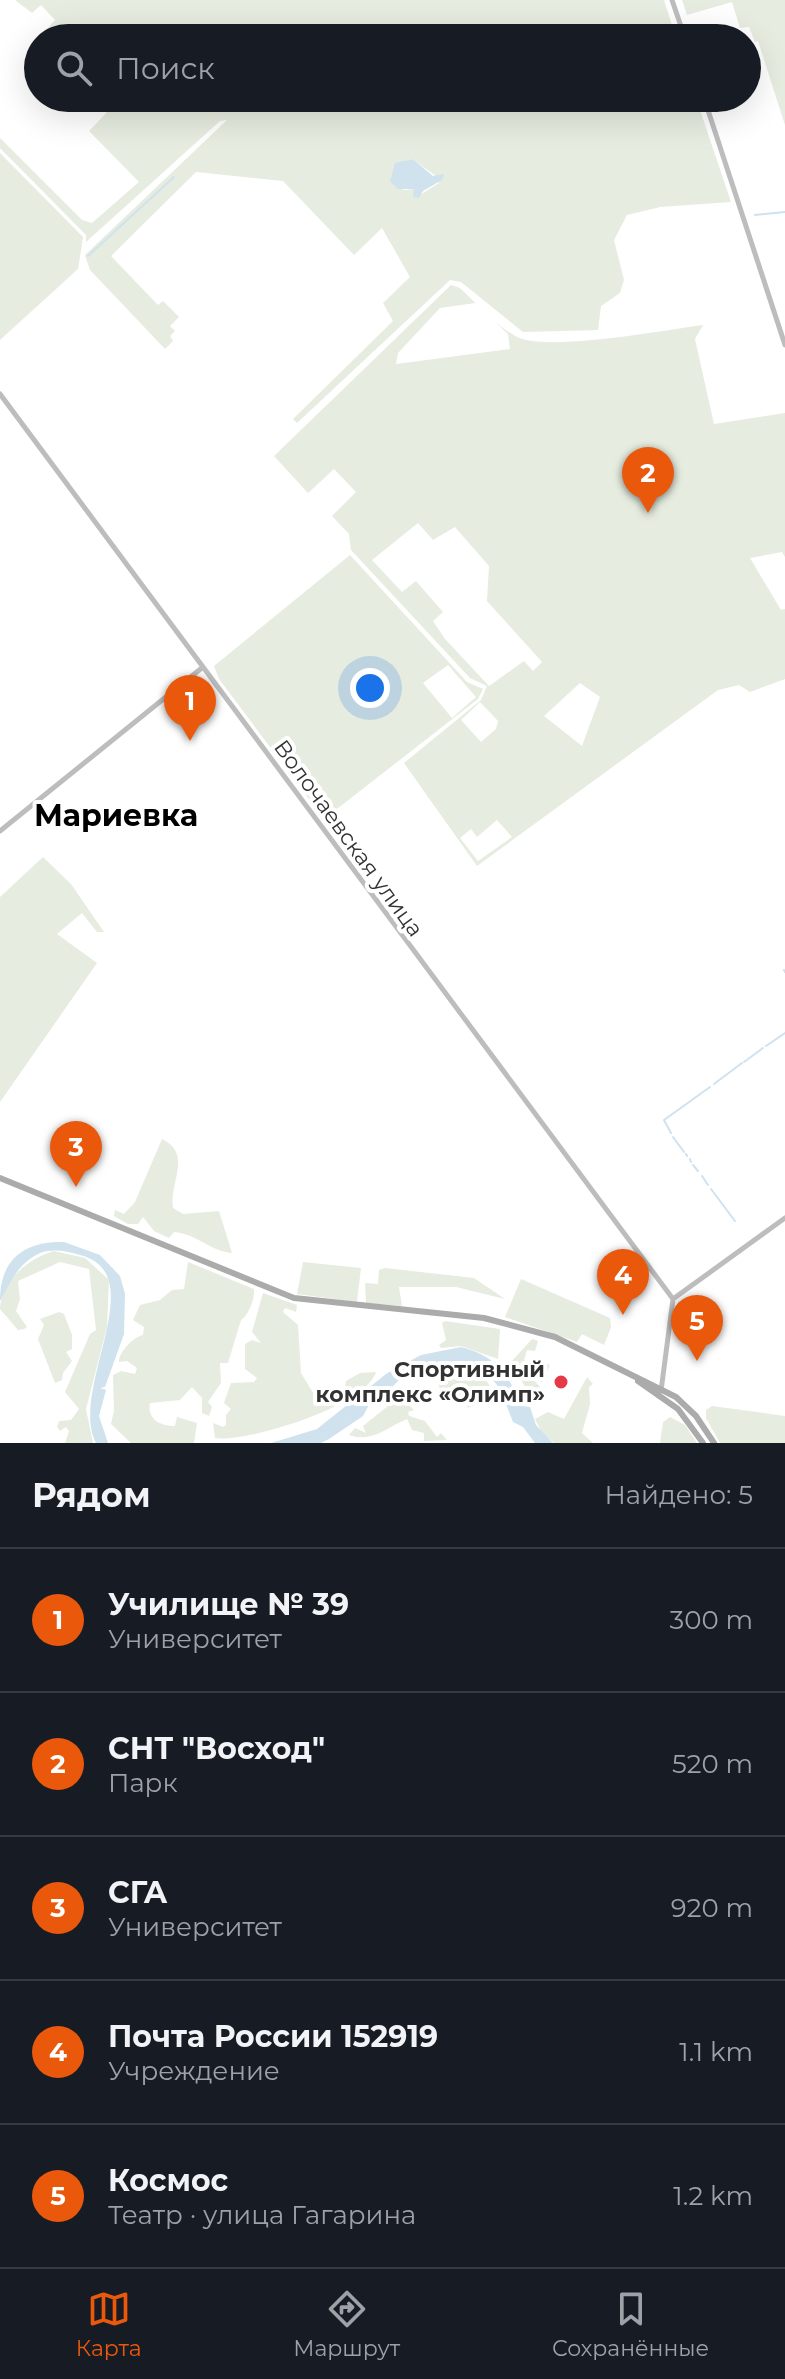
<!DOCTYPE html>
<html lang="ru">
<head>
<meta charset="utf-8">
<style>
  :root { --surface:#171b24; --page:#242831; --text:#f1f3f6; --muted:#9ea1a6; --line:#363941; --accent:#ea580c }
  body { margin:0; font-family:Montserrat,sans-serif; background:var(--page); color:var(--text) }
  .you { position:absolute; left:370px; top:688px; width:28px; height:28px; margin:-20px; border:6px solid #fff; border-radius:50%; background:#1a73e8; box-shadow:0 0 0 12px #1a73e833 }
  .badge { display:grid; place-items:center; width:52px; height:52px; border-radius:50%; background:var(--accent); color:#fff; font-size:26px; font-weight:700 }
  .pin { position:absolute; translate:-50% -66px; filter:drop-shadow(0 2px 4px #0008) }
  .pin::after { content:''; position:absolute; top:42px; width:28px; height:24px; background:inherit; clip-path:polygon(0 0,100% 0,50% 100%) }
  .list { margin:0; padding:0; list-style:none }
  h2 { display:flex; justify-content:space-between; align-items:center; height:104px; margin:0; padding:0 32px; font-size:34px }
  h2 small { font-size:26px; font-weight:400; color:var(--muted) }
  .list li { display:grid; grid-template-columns:52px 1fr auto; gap:24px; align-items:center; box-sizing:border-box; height:144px; padding:0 32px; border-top:2px solid var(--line) }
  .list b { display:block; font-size:30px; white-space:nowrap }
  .list p { margin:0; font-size:26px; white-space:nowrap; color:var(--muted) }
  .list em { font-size:26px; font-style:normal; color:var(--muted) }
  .icon { flex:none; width:44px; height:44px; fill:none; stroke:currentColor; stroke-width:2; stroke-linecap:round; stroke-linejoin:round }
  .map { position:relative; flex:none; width:785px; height:1443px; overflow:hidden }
  .search { position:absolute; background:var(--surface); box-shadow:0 8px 32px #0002; left:24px; right:24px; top:24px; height:88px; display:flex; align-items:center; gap:20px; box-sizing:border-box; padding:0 28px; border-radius:44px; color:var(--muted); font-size:30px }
  .sheet { height:824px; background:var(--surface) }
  nav { display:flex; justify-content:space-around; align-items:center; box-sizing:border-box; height:112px; border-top:2px solid var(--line); background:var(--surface); font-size:22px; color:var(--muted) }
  nav a { display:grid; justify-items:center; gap:4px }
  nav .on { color:var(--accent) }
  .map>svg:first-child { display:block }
  .green { fill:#e6ecdf; fill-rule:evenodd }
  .water { fill:#cfe2ee }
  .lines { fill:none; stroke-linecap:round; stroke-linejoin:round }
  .stream { stroke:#cfe2ee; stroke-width:2 }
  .secondary { stroke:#bdbdbd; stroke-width:5 }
  .primary { stroke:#ababab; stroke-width:6 }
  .poi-dot { fill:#e63946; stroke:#fff; stroke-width:3 }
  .labels { text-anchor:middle; stroke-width:8; stroke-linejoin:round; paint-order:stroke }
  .street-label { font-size:22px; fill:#333; stroke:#fff }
  .poi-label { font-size:22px; font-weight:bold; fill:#333; stroke:#fff; text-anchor:end }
  .district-label { font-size:30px; font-weight:bold; fill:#000; stroke:#fff }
</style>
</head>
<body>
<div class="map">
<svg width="785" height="1443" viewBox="0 0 785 1443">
  <rect width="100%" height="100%" fill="#fff"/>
  <!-- green -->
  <path class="green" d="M 15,0 L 664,0 L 676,38 L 39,38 L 55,20 L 41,5 L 32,13 Z
    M 682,0 L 785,0 L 785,125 L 758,41 L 755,42 L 749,27 L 740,28 L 732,2 L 687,15 Z
    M 102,98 L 696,98 L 731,202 L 660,207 L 627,215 L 614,240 L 624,280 L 620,293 L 601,306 L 598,330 L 523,332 L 461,282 L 450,280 L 297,423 L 293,419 L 393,321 L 383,303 L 410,277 L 382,228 L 354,255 L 283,181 L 196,172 L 111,256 L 158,305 L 163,301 L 179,317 L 170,326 L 175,331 L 170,336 L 173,341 L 165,349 L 90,270 L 85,255 L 227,120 L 220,121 L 86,242 L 86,235 L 0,148 L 0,138 L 82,220 L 92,223 L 139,182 L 89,131 L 112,107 ZM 413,159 L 437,177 L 439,183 L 420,195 L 414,189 L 404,190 L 391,176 L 404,161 Z
    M 0,153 L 83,237 L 78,269 L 0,340 Z
    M 451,285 L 460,288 C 477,304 496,326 517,337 C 546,352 666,330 703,325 L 695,339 L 714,424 L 785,413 L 785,557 L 782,552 L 750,558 L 781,610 L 785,609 L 785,679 L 750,692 L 739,685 L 718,690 L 477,866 L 404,763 L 481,700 L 487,686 L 470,678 L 351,550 L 349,534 L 332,516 L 356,492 L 334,469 L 308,493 L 274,456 ZM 475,303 L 508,334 L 510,349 L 396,364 L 398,353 L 440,308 ZM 418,523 L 433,540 L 455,527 L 489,566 L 487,601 L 542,662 L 533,671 L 524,661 L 489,686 L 445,639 L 433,621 L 443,612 L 416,581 L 402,592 L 372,560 ZM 580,683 L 600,697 L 582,746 L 544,716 ZM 480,702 L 498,721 L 496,729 L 481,742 L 461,720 ZM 497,820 L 512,837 L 478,861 L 460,838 L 471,829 L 477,837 Z
    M 350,555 L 467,682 L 483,689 L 478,699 L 324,819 L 219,679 L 214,666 ZM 448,665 L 476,697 L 452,718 L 423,683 Z
    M 43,857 L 71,884 L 104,932 L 97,932 L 82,913 L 57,934 L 97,963 L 0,1102 L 0,897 Z
    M 162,1139 C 193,1154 169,1182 173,1208 L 183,1214 L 219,1211 L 232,1253 C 210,1251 197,1234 174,1232 L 169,1238 L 154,1231 L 143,1217 L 138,1224 L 128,1224 L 114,1216 L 115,1210 L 124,1214 L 135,1202 Z
    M 54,1251 L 85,1258 L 109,1280 L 107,1327 L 86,1409 L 93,1443 L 65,1443 L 69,1431 L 66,1427 L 60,1431 L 57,1427 L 59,1421 L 71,1420 L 79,1409 L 65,1392 L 90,1334 L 96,1330 L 89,1269 L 60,1262 L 18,1281 L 20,1299 L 16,1311 L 27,1327 L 24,1329 L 18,1330 L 0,1309 C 1,1281 29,1258 54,1251 Z
    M 188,1262 L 254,1289 C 255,1298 249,1315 241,1320 L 228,1363 L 220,1363 L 221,1383 L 208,1402 L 212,1407 L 209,1416 L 202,1413 L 202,1398 L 192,1387 L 180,1400 L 150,1403 C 147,1420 161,1426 175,1426 L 177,1417 L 197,1423 L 194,1443 L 131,1443 L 111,1424 L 114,1411 L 113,1375 L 121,1371 L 135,1374 L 137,1368 L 127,1361 L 119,1362 C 119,1351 134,1337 143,1335 L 144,1327 L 133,1320 L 140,1305 L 160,1300 L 172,1290 L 184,1289 Z
    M 303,1262 L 361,1268 L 357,1302 L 297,1294 Z
    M 385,1268 L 474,1278 L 505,1299 L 456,1287 L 399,1287 L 402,1306 L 366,1303 L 365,1283 L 378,1284 L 379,1270 Z
    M 521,1279 L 610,1318 L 611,1327 L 604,1345 L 582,1334 L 577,1342 L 505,1317 Z
    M 263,1293 L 297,1305 L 296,1312 L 285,1308 L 283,1312 L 298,1325 L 301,1373 L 315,1396 L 345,1387 L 346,1381 L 360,1373 L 376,1372 C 365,1407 245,1443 215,1438 L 213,1423 L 223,1427 L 226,1425 L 226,1415 L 231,1409 L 224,1403 L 231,1383 L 254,1382 L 257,1378 L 245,1369 L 245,1344 L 252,1340 L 261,1343 L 252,1332 Z
    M 59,1312 L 64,1314 L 72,1335 L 72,1349 L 66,1352 L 72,1361 L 63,1373 L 62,1380 L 55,1383 L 38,1339 L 44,1325 L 40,1319 Z
    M 445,1321 L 500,1329 L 498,1359 L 461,1346 L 441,1348 L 439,1345 L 446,1340 L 442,1323 Z
    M 532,1339 L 538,1341 L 535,1351 L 527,1350 L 524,1360 L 536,1368 L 540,1361 L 550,1365 L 542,1382 L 533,1377 L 536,1369 L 531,1377 L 540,1387 L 535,1393 L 525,1387 L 511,1362 Z
    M 461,1368 L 480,1372 L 495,1393 L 468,1408 L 462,1396 L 456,1400 L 443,1399 L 437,1379 L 443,1372 Z
    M 587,1377 L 593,1384 L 589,1387 L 590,1404 L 582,1433 L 593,1443 L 554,1443 L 541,1431 L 535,1419 L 548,1412 L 564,1419 Z
    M 393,1402 L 410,1406 L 414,1410 L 408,1412 L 409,1416 L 425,1421 L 437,1437 L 441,1433 L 447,1440 L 424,1441 L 424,1433 L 412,1430 L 407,1419 C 387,1427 373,1443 349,1435 L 355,1428 L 366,1433 L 363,1426 Z
    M 712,1406 L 785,1416 L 785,1443 L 720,1443 L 706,1418 L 706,1410 Z
    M 670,1417 L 685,1425 L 697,1443 L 660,1443 L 663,1422 Z"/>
  <!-- water -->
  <path class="water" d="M 413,159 L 433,176 L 444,174 L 442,180 L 423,191 L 419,198 L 413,197 L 414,189 L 398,189 L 390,181 L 395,163 Z
    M 64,1242 L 100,1255 L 120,1276 L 125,1294 L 124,1334 L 105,1387 L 100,1388 L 106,1390 L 99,1416 L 108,1443 L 96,1443 C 68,1390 154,1274 80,1255 C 65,1251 52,1248 38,1254 C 18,1264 10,1283 0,1301 C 0,1260 23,1241 64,1242 Z
    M 461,1347 C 496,1356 509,1374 521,1406 L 530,1407 L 536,1425 L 553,1443 L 535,1443 L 523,1427 L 513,1422 L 500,1389 L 486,1371 L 471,1362 L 439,1366 L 423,1375 L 419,1370 L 401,1378 L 383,1396 L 370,1403 L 363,1416 L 329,1439 L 321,1443 L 271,1443 L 317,1429 L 386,1374 L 421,1355 Z"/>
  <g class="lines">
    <!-- stream -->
    <path class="stream" d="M 755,215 L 785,212
      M 88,256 L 174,177
      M 784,970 L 785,972
      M 766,1046 L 785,1033
      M 744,1062 L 763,1048
      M 714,1084 L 742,1063
      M 671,1133 L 664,1120 L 710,1087
      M 673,1137 L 684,1152
      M 686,1154 L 687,1156
      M 690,1159 L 691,1162
      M 693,1165 L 698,1171
      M 702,1176 L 708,1185
      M 711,1189 L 735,1221"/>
    <!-- secondary -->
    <path class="secondary" d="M 672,0 L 685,38
      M 704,98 L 785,345
      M 0,394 L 673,1299
      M 0,831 L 203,667
      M 661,1391 L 673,1299 L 785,1218"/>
    <!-- primary -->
    <path class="primary" d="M 0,1178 L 294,1298 L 484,1318 L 555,1337 L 676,1397 L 696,1416 L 714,1443
      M 638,1381 L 678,1409 L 703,1443"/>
  </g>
  <!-- markers -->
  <circle class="poi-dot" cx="561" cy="1382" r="8"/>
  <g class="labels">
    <!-- street labels -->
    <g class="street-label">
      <text transform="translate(349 838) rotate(54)" y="8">Волочаевская улица</text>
    </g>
    <!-- poi labels -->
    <g class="poi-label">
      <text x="545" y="1377">Спортивный<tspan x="545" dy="25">комплекс «Олимп»</tspan></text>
    </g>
    <!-- district labels -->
    <g class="district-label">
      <text x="116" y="826">Мариевка</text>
    </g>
  </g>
</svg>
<div class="you"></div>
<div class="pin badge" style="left:190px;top:741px">1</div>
<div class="pin badge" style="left:648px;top:513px">2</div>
<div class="pin badge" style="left:76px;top:1187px">3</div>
<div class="pin badge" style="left:623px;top:1315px">4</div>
<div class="pin badge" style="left:697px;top:1361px">5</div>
<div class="search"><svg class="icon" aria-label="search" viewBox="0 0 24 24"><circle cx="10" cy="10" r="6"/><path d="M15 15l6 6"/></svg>Поиск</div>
</div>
<section class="sheet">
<h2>Рядом<small>Найдено: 5</small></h2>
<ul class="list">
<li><span class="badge">1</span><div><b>Училище № 39</b><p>Университет</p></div><em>300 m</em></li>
<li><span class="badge">2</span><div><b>СНТ &quot;Восход&quot;</b><p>Парк</p></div><em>520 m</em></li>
<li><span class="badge">3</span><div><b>СГА</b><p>Университет</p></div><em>920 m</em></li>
<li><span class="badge">4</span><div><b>Почта России 152919</b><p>Учреждение</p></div><em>1.1 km</em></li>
<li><span class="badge">5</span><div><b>Космос</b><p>Театр · улица Гагарина</p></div><em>1.2 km</em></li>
</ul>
</section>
<nav>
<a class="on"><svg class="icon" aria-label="map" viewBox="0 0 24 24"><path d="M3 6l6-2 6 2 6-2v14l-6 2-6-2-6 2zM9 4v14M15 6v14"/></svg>Карта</a>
<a><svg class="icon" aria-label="directions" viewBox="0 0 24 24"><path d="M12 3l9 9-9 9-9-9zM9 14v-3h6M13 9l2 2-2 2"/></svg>Маршрут</a>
<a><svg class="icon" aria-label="saved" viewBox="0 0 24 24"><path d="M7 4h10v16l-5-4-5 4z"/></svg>Сохранённые</a>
</nav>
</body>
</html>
